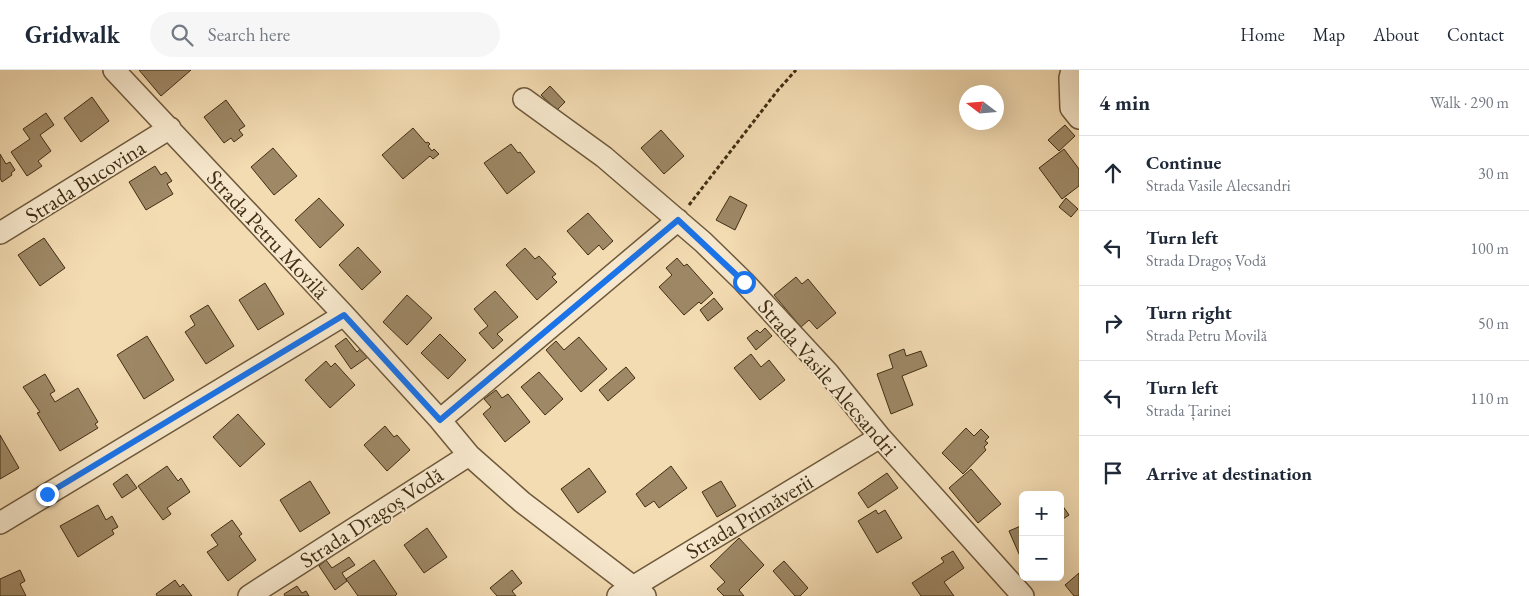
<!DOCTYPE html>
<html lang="en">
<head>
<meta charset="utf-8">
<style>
  :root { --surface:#fff; --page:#f6f6f7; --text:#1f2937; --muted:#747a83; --line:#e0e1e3 }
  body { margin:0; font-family:"EB Garamond",serif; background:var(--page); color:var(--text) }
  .controls { position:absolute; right:15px; bottom:15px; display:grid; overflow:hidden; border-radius:8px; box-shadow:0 5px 20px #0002 }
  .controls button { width:45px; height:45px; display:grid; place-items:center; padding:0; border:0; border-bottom:1px solid var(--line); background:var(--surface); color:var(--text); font:25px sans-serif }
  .compass { position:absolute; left:959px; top:15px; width:45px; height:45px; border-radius:50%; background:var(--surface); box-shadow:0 5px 20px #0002; rotate:286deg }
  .stop { position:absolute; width:15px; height:15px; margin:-11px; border:4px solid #1a73e8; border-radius:50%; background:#fff }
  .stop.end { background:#1a73e8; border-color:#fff; box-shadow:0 1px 5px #0008 }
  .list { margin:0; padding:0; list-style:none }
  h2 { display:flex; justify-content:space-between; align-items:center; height:65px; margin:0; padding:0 20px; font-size:21px }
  h2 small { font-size:16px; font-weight:400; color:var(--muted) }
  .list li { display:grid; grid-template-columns:32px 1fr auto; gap:15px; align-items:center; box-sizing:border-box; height:75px; padding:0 20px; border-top:1px solid var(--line) }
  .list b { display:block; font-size:19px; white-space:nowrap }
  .list p { margin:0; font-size:16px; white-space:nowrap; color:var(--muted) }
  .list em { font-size:16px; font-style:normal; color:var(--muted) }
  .icon { flex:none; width:28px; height:28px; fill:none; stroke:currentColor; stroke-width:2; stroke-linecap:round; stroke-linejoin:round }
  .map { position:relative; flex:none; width:1079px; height:526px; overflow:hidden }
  header { display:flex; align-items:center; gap:30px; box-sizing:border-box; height:70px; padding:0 25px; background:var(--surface); border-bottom:1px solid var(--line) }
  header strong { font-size:24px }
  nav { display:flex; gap:28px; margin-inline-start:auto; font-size:18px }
  .search { width:350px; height:45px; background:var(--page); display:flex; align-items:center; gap:12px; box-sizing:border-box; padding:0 18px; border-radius:28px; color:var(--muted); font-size:19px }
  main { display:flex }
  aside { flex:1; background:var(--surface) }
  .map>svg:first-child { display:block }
  .building { fill:#9e8866; stroke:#412e13 }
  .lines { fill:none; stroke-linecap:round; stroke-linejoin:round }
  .minor-casing { stroke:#6e593b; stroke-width:24 }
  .path { stroke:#412e13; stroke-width:3; stroke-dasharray:4 2.5; stroke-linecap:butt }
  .minor { stroke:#f7e8cd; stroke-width:21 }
  .route { stroke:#1a73e8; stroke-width:6 }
  .labels { text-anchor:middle; stroke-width:4; stroke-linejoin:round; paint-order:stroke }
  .street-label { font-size:22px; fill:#412e13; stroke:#f7e8cd }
</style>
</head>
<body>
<header>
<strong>Gridwalk</strong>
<div class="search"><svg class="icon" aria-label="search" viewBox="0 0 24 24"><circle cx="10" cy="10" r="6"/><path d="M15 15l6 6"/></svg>Search here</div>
<nav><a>Home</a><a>Map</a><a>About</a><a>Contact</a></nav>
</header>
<main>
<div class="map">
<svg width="1079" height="526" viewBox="0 0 1079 526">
  <rect width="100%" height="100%" fill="#f3dbb2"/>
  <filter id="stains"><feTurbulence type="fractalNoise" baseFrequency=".004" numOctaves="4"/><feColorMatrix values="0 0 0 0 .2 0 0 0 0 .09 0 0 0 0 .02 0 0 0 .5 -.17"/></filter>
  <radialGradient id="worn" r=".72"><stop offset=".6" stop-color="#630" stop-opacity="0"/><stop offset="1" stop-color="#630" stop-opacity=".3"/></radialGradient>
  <!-- building -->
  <path class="building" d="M 139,0 L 191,0 L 161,26 Z
    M 550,16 L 565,32 L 557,40 L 541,25 Z
    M 92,27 L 109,51 L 81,72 L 64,48 Z
    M 226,30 L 245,56 L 239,60 L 243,65 L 234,72 L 231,68 L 224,73 L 204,47 Z
    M 46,43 L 54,55 L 40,65 L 51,81 L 38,91 L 42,96 L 27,106 L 11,82 L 30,69 L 23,59 Z
    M 1065,55 L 1075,66 L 1059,81 L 1048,70 Z
    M 413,58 L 426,73 L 428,72 L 430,74 L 428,76 L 432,81 L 434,79 L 439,84 L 433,89 L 430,86 L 403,109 L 382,85 Z
    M 661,60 L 684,86 L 664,104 L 641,78 Z
    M 511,74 L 518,83 L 520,82 L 535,102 L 507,124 L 484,93 Z
    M 273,78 L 297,106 L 274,125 L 251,97 Z
    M 1064,79 L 1079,99 L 1079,116 L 1062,129 L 1039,98 Z
    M 0,84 L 6,94 L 10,92 L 15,100 L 11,103 L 12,105 L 2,112 L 0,108 Z
    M 155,96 L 161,105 L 166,102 L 172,111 L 167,114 L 173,124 L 146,140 L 129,112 Z
    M 730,126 L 747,135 L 735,160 L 716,150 Z
    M 319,128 L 344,155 L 320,178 L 295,150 Z
    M 1066,128 L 1078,139 L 1071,147 L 1059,137 Z
    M 588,143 L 613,171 L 603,180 L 599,175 L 588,185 L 567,161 Z
    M 44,168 L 65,198 L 40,216 L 18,185 Z
    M 358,177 L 381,202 L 362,220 L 339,195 Z
    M 525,178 L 535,189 L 539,186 L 556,204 L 552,207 L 557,212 L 537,230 L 506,195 Z
    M 677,188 L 684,196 L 687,194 L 713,223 L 701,234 L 699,232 L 684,245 L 659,217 L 672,205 L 666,198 Z
    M 796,207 L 802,214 L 808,209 L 836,243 L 817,259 L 809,250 L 801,257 L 774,225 Z
    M 265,213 L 284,244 L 258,260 L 239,230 Z
    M 495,221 L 518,247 L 497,264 L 503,270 L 493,279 L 479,263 L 488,256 L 474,239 Z
    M 407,225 L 432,248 L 407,275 L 383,252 Z
    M 714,228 L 723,239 L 708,251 L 700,240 Z
    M 208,235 L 234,276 L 206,294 L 185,262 L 195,255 L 190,246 Z
    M 765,258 L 772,266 L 756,280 L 747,268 L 757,260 L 760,263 Z
    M 440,264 L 466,290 L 448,309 L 421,283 Z
    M 147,266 L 174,310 L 144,329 L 117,285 Z
    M 579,267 L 607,299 L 581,322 L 546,280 L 556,271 L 564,280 Z
    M 346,268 L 357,282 L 361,278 L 368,287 L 351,299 L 335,276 Z
    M 904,279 L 906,286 L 921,281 L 927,296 L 902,306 L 913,335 L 891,344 L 877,304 L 893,298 L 889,285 Z
    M 751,284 L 761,297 L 769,290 L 785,310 L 760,330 L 734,298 Z
    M 326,291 L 331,297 L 335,293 L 355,315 L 330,338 L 305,310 Z
    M 626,297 L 635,308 L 608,331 L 599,320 Z
    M 539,302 L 563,329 L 545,345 L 521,317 Z
    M 45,304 L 55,321 L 50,324 L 55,332 L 78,318 L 98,352 L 95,354 L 98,358 L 60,381 L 37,343 L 40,342 L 23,317 Z
    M 496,320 L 502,328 L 508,324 L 530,352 L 505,372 L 483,344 L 491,337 L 484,329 Z
    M 238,344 L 265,374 L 240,397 L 213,367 Z
    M 385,356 L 394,367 L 397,365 L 410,380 L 387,401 L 364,375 Z
    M 966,358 L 974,366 L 981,359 L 989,367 L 985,371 L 988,373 L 984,377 L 986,380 L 963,404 L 942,383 Z
    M 0,365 L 19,398 L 0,409 Z
    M 167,396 L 178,411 L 181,408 L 190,422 L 167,438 L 171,444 L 163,450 L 138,416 Z
    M 671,396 L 687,418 L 659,438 L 654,431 L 645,437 L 636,424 Z
    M 589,398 L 606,422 L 578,443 L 561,419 Z
    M 971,399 L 1001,434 L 978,453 L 949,418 Z
    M 887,403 L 898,418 L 868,438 L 858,423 Z
    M 127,404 L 137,418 L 122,428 L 113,414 Z
    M 310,411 L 330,443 L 300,462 L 280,430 Z
    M 721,411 L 736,436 L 717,447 L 702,422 Z
    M 1060,432 L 1069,445 L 1060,451 Z
    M 98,435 L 106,450 L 112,446 L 118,457 L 112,460 L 114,464 L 78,487 L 60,456 Z
    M 876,440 L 878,444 L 885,440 L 902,468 L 877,483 L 858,451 Z
    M 232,450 L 242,464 L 239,466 L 256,490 L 228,511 L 207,482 L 218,475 L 211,465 Z
    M 1023,455 L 1023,493 L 1009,461 Z
    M 427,458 L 447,487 L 424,503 L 404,475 Z
    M 739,468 L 764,495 L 739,520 L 744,526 L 724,526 L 717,519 L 725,512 L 710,496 Z
    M 953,481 L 964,498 L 944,512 L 954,526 L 921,526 L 912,513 L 944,492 L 941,488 Z
    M 349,487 L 355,495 L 342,503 L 347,511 L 335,520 L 319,496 L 326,490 L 332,498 Z
    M 374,490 L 397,524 L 395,526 L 358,526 L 346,509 Z
    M 784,491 L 808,518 L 800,526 L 795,526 L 773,501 Z
    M 20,500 L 25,511 L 20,514 L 26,526 L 0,526 L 0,509 Z
    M 512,500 L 522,513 L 512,521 L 516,526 L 497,526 L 490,518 Z
    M 1079,503 L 1079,526 L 1074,526 L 1065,515 Z
    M 175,510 L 180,517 L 183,514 L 192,526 L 157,526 L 156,524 Z
    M 297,516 L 302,523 L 306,521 L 309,526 L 285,526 L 284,524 Z"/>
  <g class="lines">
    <!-- minor casing -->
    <g class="minor-casing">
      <path id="minor" d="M 114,0 L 344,245 L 440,350 L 469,385 L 522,432 L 645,526
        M 1072,0 L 1070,8 L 1071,38 L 1079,48
        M 524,29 L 604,87 L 703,172 L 744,212 L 829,304 L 880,367 L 1023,526
        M 0,163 L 170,58
        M 440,350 L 678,150
        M 0,453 L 344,245
        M 249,526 L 469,385
        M 618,526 L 880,367"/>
    </g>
    <!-- path -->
    <path class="path" d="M 689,135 L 778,20 L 796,0"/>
    <!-- minor -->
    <use href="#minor" class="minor"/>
  </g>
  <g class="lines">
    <!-- route -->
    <path class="route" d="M 47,424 L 344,245 L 440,350 L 678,150 L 744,212"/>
  </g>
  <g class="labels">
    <!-- street labels -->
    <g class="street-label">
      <text transform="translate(85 111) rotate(-32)" y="8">Strada Bucovina</text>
      <text transform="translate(268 164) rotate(47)" y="8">Strada Petru Movilă</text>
      <text transform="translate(828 307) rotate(49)" y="8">Strada Vasile Alecsandri</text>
      <text transform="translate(749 446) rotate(-31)" y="8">Strada Primăverii</text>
      <text transform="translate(371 447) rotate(-33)" y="8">Strada Dragoș Vodă</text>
    </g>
  </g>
  <rect width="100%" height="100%" filter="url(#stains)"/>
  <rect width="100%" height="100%" fill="url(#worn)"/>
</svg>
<div class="controls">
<button>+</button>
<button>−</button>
</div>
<svg class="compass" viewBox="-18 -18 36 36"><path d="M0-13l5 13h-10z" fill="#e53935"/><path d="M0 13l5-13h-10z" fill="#747a83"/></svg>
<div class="stop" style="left:744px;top:212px"></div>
<div class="stop end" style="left:47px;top:424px"></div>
</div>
<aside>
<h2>4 min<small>Walk · 290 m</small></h2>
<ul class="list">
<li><svg class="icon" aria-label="ahead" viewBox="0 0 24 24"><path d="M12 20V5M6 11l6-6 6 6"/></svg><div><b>Continue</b><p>Strada Vasile Alecsandri</p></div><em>30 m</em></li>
<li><svg class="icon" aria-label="left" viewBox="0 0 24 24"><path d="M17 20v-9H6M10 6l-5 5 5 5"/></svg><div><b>Turn left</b><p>Strada Dragoș Vodă</p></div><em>100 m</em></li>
<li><svg class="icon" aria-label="right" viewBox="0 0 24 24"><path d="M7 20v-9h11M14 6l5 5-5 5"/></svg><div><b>Turn right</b><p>Strada Petru Movilă</p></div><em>50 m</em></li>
<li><svg class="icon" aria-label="left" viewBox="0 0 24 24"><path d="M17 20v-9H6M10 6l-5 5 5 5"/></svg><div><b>Turn left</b><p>Strada Țarinei</p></div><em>110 m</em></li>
<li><svg class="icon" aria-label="arrive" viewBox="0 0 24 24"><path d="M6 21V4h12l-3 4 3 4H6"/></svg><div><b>Arrive at destination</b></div></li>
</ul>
</aside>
</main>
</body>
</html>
